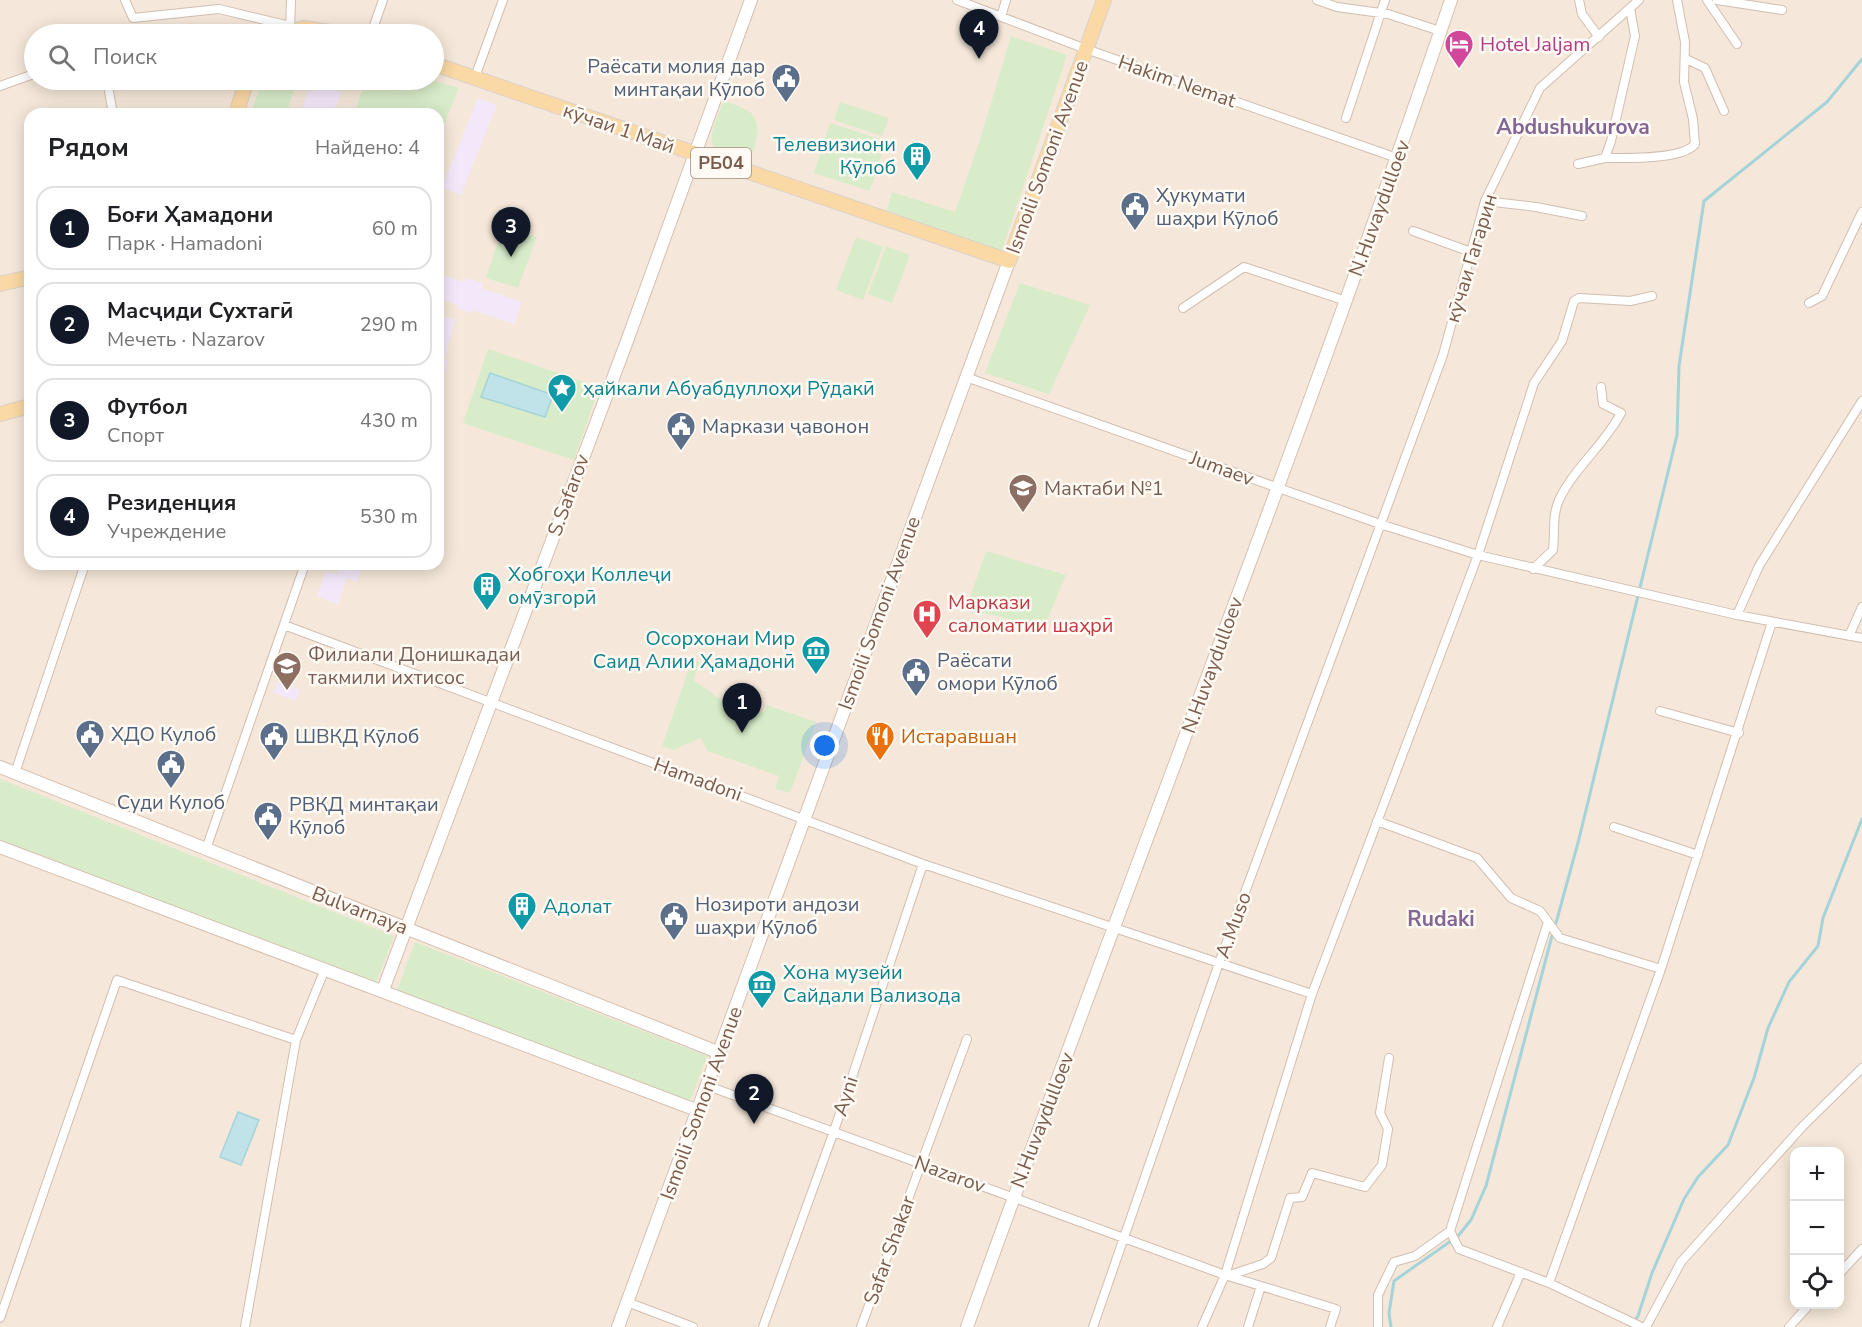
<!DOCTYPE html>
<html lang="ru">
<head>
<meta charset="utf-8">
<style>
  :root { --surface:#fff; --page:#f2f2f2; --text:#202124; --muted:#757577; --line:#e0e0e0; --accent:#111827 }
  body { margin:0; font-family:"Nunito Sans",sans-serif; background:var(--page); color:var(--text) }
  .controls { position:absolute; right:18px; bottom:18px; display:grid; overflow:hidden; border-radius:12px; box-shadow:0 3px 15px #0003 }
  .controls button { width:54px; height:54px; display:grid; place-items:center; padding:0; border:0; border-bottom:2px solid var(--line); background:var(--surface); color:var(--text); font:30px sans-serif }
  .you { position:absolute; left:825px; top:746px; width:21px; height:21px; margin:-15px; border:4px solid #fff; border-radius:50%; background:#1a73e8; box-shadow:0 0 0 9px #1a73e833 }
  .badge { display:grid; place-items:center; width:39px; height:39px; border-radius:50%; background:var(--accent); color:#fff; font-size:20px; font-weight:700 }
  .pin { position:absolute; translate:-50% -50px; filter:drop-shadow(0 2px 3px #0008) }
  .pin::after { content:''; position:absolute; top:32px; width:21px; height:18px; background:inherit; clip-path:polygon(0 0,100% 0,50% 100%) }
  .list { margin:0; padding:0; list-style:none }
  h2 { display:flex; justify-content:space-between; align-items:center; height:78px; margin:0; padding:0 24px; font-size:26px }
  h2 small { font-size:20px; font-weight:400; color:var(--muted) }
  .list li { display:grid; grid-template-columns:39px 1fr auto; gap:18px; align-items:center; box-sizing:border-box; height:84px; margin:0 12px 12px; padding:0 12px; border:2px solid var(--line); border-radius:18px }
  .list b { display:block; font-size:22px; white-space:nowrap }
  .list p { margin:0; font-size:20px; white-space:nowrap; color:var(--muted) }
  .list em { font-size:20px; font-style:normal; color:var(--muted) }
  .icon { flex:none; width:33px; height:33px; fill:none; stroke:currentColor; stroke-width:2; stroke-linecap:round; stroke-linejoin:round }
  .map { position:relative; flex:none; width:1862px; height:1327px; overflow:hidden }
  .search { position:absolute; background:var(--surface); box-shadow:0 3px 15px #0003; left:24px; top:24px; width:420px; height:66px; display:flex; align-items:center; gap:15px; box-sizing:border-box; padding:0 21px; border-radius:33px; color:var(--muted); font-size:22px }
  .panel { position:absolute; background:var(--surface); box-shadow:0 3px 15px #0003; left:24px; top:108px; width:420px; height:462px; border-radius:18px }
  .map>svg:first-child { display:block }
  .residential { fill:#f5e8da; fill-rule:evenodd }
  .education { fill:#f3e8fa }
  .green { fill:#d8ecc9 }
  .water { fill:#bfe3e8; stroke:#a5d3da; stroke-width:1.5 }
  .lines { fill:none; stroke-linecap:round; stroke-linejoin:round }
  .stream { stroke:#a5d3da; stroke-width:3 }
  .street-casing { stroke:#d1beb0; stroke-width:10 }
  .secondary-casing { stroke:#d6c0b0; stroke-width:14 }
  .primary-casing { stroke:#dad1cd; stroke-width:16 }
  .street { stroke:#fff; stroke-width:8 }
  .secondary { stroke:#fff; stroke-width:12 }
  .primary { stroke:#fbd9a5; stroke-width:14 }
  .labels { text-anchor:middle; stroke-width:5; stroke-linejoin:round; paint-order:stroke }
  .shield { fill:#fffaf3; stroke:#a28b7f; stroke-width:1.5 }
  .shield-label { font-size:18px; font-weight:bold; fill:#7a5c4d }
  .hotel-label { font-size:20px; fill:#b23c85; stroke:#fffaf3; text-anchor:start }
  .service-label { font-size:20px; fill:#4e5e75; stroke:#fffaf3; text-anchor:start }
  .street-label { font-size:20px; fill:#7a5c4d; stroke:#fffaf3 }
  .culture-label { font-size:20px; fill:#0d838f; stroke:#fffaf3; text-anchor:start }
  .education-label { font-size:20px; fill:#785e54; stroke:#fffaf3; text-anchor:start }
  .health-label { font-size:20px; fill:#be3a42; stroke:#fffaf3; text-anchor:start }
  .food-label { font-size:20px; fill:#c56008; stroke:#fffaf3; text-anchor:start }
  .neighbourhood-label { font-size:21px; font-weight:bold; fill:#846695; stroke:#fffaf3 }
</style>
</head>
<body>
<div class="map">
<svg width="1862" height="1327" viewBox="0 0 1862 1327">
  <rect width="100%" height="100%" fill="#fdf6ec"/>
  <!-- residential -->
  <path class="residential" d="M 0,0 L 1862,0 L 1862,1327 L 0,1327 ZM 34,34 L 434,34 L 434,80 L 34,80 ZM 30,114 L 438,114 L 438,564 L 30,564 ZM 1794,1152 L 1840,1152 L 1840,1304 L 1794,1304 Z"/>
  <!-- education -->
  <path class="education" d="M 312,80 L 336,85 L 335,90 L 341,92 L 335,109 L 340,111 L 339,114 L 300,114 Z
    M 478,98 L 497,105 L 461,195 L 442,187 Z
    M 447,276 L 465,282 L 467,278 L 483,284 L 481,288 L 522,302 L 514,324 L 473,310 L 471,313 L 457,308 L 458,305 L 438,298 L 438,281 Z
    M 438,314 L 455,320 L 444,360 L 448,361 L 441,380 L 438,379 Z
    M 341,564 L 364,564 L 357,582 L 347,578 L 338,604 L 317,596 L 326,571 L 337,575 Z
    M 277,682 L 300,690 L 296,701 L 273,692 Z"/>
  <!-- green -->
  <path class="green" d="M 1011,36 L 1067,55 L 1001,253 L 887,211 L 892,192 L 955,212 L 980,140 Z
    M 263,80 L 297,80 L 286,114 L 250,114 Z
    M 366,80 L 432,80 L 459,88 L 438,139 L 438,114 L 354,114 Z
    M 724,100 C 731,104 744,107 750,112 C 766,127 752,150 749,166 C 701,150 707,142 724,100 Z
    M 840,102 L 889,118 L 882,136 L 834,120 Z
    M 830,123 L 886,141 L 870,191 L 814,173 Z
    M 503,227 L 537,237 L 518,288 L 486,278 Z
    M 856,237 L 883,247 L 863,300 L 836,290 Z
    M 886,246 L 910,255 L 892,303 L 868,294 Z
    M 1020,283 L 1090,305 L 1049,394 L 985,373 Z
    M 488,349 L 599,387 L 574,460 L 463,423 Z
    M 986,551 L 1066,575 L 1044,627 L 966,609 Z
    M 692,660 L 700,662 L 693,680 L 735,709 L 749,704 L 764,713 L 767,705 L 816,722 L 790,793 L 775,789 L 779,776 L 707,751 L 701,738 L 673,750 L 662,746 Z
    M 0,779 L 394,936 L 376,983 L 0,840 Z
    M 415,942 L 707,1056 L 690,1101 L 397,991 Z"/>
  <!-- water -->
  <path class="water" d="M 490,373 L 553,395 L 545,417 L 481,397 Z
    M 238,1112 L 259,1120 L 241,1165 L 220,1157 Z"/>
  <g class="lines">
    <!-- stream -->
    <path class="stream" d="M 1556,923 L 1579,839 L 1677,435 L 1679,366 L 1704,201 L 1827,102 L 1862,59
      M 1391,1327 L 1389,1313 L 1394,1281 L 1458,1236 L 1471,1220 L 1486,1186 L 1552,936
      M 1630,1327 L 1638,1316 L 1652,1273 L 1684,1199 L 1698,1177 L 1728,1145 L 1754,1078 L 1768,1028 L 1789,982 L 1818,946 L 1823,918 L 1862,819"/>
    <!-- street casing -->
    <g class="street-casing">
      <path id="street" d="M 125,0 L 133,18 L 219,9 L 290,26
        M 957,0 L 1086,49 L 1397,158
        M 1317,0 L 1337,7 L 1388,14 L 1440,31
        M 1579,0 L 1582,14 L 1599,37
        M 1707,0 L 1737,44
        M 1717,0 L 1782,10
        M 1001,17 L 1006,0
        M 290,31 L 291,0
        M 371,34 L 383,0
        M 1686,59 L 1705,68 L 1724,111
        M 475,77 L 503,0
        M 107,80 L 113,114
        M 0,86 L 34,74
        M 1346,118 L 1385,0
        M 1605,158 C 1625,158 1683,160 1695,144 L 1693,119 L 1684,82 L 1685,42 L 1677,0
        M 1578,164 L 1605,158 L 1611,141 L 1635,36 L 1630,8
        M 1485,201 L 1536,207 L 1582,216
        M 1413,231 L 1471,252
        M 1809,303 L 1822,296 L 1862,212
        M 1183,308 L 1244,267 L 1346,301
        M 966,377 L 1380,524 L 1478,555 L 1737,615 L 1862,638
        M 1533,569 L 1553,550 C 1555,533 1552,516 1559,500 C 1574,468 1605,444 1621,413 L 1603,404 L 1601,387
        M 1737,615 L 1759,566 L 1862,401
        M 284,625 L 923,864 L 1312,994
        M 1849,636 L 1862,607
        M 1660,711 L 1739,733
        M 15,773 L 85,564
        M 1377,821 L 1477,858 L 1511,898 L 1540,911 L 1560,938 L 1661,969
        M 1614,827 L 1698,855
        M 206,849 L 305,564
        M 708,1086 L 1225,1275 L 1336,1309 L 1330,1327
        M 1450,1231 L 1459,1249 L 1549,1283 L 1642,1327
        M 1840,1273 L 1862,1249
        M 1227,1276 L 1263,1264 L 1271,1258 L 1290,1198 L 1302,1197 L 1312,1173 L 1365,1187 L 1382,1165 L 1388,1129 L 1380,1113 L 1389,1058
        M 1549,1283 L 1661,969 L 1772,622
        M 627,1302 L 693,1327
        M 0,1318 L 117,980 L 296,1040
        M 245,1327 L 296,1040 L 325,969
        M 763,1327 L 834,1131 L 923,864
        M 861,1327 L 967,1039
        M 1093,1327 L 1219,963 L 1443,355 L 1485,201 L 1540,88 L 1639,0
        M 1202,1327 L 1225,1275 L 1312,994 L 1478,555 L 1534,383 L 1562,341 L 1574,301 L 1579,298 L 1630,301 L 1652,296
        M 1248,1327 L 1261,1286
        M 1378,1327 L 1378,1295 L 1394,1262 L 1415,1256 L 1450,1231 L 1548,922
        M 1497,1327 L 1521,1272
        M 1646,1327 L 1681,1262 L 1802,1127 L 1862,1068
        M 1789,1327 L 1810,1304"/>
    </g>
    <!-- secondary casing -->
    <g class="secondary-casing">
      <path id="secondary" d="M 0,767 L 720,1053
        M 0,847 L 699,1111
        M 383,990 L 627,341 L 751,0
        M 618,1327 L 1009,261
        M 967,1327 C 1126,884 1300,446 1451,0"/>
    </g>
    <!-- primary casing -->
    <g class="primary-casing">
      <path id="primary" d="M 284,34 L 304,28 L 343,34
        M 434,64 L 1009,261 L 1104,0
        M 236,114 L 247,80
        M 0,284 L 30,277
        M 0,414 L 30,406"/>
    </g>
    <!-- street -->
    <use href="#street" class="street"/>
    <!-- secondary -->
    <use href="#secondary" class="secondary"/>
    <!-- primary -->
    <use href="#primary" class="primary"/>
  </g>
  <!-- icons -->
  <defs>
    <g id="hotel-pin" transform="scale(1.5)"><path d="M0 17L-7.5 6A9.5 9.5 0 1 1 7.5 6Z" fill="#d1479c" stroke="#fffaf3"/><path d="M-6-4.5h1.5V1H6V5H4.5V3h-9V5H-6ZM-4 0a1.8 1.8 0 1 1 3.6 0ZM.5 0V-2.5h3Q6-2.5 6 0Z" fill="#fff"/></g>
    <g id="civic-pin" transform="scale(1.5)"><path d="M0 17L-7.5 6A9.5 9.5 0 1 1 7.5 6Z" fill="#5c6f8a" stroke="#fffaf3"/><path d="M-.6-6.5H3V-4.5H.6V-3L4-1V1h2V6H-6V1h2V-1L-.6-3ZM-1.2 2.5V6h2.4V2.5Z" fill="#fff"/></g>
    <g id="building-pin" transform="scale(1.5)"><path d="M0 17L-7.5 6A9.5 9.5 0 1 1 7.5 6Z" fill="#0f9aa8" stroke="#fffaf3"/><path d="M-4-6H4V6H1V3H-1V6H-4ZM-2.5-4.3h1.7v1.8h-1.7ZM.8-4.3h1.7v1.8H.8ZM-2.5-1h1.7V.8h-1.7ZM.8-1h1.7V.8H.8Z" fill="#fff"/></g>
    <g id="sight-pin" transform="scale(1.5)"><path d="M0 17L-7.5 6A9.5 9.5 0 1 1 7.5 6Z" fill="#0f9aa8" stroke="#fffaf3"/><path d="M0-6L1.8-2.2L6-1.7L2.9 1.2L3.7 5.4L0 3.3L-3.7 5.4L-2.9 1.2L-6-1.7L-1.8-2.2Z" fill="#fff"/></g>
    <g id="school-pin" transform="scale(1.5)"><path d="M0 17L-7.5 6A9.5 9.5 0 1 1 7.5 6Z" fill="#8d6e63" stroke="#fffaf3"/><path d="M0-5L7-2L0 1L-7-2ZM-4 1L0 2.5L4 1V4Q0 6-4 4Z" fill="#fff"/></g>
    <g id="hospital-pin" transform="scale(1.5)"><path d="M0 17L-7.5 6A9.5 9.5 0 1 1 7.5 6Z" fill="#e0444e" stroke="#fffaf3"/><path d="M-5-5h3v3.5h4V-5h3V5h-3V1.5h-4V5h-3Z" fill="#fff"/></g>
    <g id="museum-pin" transform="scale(1.5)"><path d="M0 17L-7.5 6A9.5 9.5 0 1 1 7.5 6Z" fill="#0f9aa8" stroke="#fffaf3"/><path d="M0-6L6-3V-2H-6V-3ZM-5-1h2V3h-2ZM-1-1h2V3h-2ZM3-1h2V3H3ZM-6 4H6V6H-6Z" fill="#fff"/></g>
    <g id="university-pin" transform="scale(1.5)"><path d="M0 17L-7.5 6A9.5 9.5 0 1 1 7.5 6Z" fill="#8d6e63" stroke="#fffaf3"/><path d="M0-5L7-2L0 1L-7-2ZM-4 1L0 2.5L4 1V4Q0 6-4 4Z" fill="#fff"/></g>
    <g id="restaurant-pin" transform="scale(1.5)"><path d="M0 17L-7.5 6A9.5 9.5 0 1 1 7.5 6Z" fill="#e8710a" stroke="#fffaf3"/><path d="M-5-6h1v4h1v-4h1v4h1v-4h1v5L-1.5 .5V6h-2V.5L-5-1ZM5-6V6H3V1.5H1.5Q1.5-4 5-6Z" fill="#fff"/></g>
  </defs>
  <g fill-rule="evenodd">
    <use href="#hotel-pin" x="1459" y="44"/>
    <use href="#civic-pin" x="786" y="78"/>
    <use href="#building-pin" x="917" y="156"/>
    <use href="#civic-pin" x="1135" y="206"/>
    <use href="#sight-pin" x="562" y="388"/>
    <use href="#civic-pin" x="681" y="426"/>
    <use href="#school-pin" x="1023" y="488"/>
    <use href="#building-pin" x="487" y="586"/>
    <use href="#hospital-pin" x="927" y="614"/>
    <use href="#museum-pin" x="816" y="650"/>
    <use href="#university-pin" x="287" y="666"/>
    <use href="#civic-pin" x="916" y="672"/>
    <use href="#civic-pin" x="90" y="734"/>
    <use href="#civic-pin" x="274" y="736"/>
    <use href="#restaurant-pin" x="880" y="736"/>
    <use href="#civic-pin" x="171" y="764"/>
    <use href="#civic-pin" x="268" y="816"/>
    <use href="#building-pin" x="522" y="906"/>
    <use href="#civic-pin" x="674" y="916"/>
    <use href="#museum-pin" x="762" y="984"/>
  </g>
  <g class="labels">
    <!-- shield labels -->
    <rect class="shield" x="691" y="148" width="60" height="30" rx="4.5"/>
    <g class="shield-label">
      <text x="721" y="169">РБ04</text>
    </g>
    <!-- hotel labels -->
    <g class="hotel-label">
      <text x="1480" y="51">Hotel Jaljam</text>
    </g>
    <!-- service labels -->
    <g class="service-label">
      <text x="765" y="73" text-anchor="end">Раёсати молия дар<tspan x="765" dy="23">минтақаи Кӯлоб</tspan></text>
      <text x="1156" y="202">Ҳукумати<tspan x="1156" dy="23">шаҳри Кӯлоб</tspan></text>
      <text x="702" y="433">Маркази ҷавонон</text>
      <text x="937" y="667">Раёсати<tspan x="937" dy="23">омори Кӯлоб</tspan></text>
      <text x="111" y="741">ХДО Кулоб</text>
      <text x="295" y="743">ШВКД Кӯлоб</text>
      <text x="171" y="809" text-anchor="middle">Суди Кулоб</text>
      <text x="289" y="811">РВКД минтақаи<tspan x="289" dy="23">Кӯлоб</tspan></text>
      <text x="695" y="911">Нозироти андози<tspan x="695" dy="23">шаҳри Кӯлоб</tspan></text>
    </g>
    <!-- street labels -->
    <g class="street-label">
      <text transform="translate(1177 81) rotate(19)" y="7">Hakim Nemat</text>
      <text transform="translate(619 128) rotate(19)" y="7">кӯчаи 1 Май</text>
      <text transform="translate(1047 157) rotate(-70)" y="7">Ismoili Somoni Avenue</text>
      <text transform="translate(1379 208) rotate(-70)" y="7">N.Huvaydulloev</text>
      <text transform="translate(1471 258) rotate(-73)" y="7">кӯчаи Гагарин</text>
      <text transform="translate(1222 468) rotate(20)" y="7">Jumaev</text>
      <text transform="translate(568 495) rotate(-70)" y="7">S.Safarov</text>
      <text transform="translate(879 613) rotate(-70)" y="7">Ismoili Somoni Avenue</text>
      <text transform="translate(1212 665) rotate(-70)" y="7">N.Huvaydulloev</text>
      <text transform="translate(698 779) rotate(20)" y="7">Hamadoni</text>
      <text transform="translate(360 910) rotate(21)" y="7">Bulvarnaya</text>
      <text transform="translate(1233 925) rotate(-70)" y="7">A.Muso</text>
      <text transform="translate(845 1096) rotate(-72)" y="7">Ayni</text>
      <text transform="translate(701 1103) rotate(-70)" y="7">Ismoili Somoni Avenue</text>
      <text transform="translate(1042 1120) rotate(-69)" y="7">N.Huvaydulloev</text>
      <text transform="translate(950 1174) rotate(20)" y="7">Nazarov</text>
      <text transform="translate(889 1250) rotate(-70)" y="7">Safar Shakar</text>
    </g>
    <!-- culture labels -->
    <g class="culture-label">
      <text x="896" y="151" text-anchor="end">Телевизиони<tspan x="896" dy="23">Кӯлоб</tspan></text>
      <text x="583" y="395">ҳайкали Абуабдуллоҳи Рӯдакӣ</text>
      <text x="508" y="581">Хобгоҳи Коллеҷи<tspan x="508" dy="23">омӯзгорӣ</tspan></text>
      <text x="795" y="645" text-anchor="end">Осорхонаи Мир<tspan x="795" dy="23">Саид Алии Ҳамадонӣ</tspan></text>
      <text x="543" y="913">Адолат</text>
      <text x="783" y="979">Хона музейи<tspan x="783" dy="23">Сайдали Вализода</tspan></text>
    </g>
    <!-- education labels -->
    <g class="education-label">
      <text x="1044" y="495">Мактаби №1</text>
      <text x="308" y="661">Филиали Донишкадаи<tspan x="308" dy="23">такмили ихтисос</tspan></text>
    </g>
    <!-- health labels -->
    <g class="health-label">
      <text x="948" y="609">Маркази<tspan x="948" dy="23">саломатии шаҳрӣ</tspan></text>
    </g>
    <!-- food labels -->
    <g class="food-label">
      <text x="901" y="743">Истаравшан</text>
    </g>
    <!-- neighbourhood labels -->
    <g class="neighbourhood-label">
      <text x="1573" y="134">Abdushukurova</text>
      <text x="1441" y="926">Rudaki</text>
    </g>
  </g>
</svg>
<div class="controls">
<button>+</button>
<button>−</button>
<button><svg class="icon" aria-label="locate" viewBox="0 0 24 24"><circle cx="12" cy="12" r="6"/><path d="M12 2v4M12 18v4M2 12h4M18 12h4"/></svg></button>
</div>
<div class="you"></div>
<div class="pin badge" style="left:742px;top:733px">1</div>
<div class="pin badge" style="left:754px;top:1124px">2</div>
<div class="pin badge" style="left:511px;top:257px">3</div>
<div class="pin badge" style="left:979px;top:59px">4</div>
<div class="search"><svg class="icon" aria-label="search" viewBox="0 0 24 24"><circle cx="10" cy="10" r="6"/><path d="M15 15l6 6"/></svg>Поиск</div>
<section class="panel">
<h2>Рядом<small>Найдено: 4</small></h2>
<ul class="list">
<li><span class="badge">1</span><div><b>Боғи Ҳамадони</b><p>Парк · Hamadoni</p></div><em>60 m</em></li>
<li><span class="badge">2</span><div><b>Масҷиди Сухтагӣ</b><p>Мечеть · Nazarov</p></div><em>290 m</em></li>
<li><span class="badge">3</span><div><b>Футбол</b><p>Спорт</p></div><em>430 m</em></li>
<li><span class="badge">4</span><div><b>Резиденция</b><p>Учреждение</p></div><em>530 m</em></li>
</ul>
</section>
</div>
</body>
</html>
